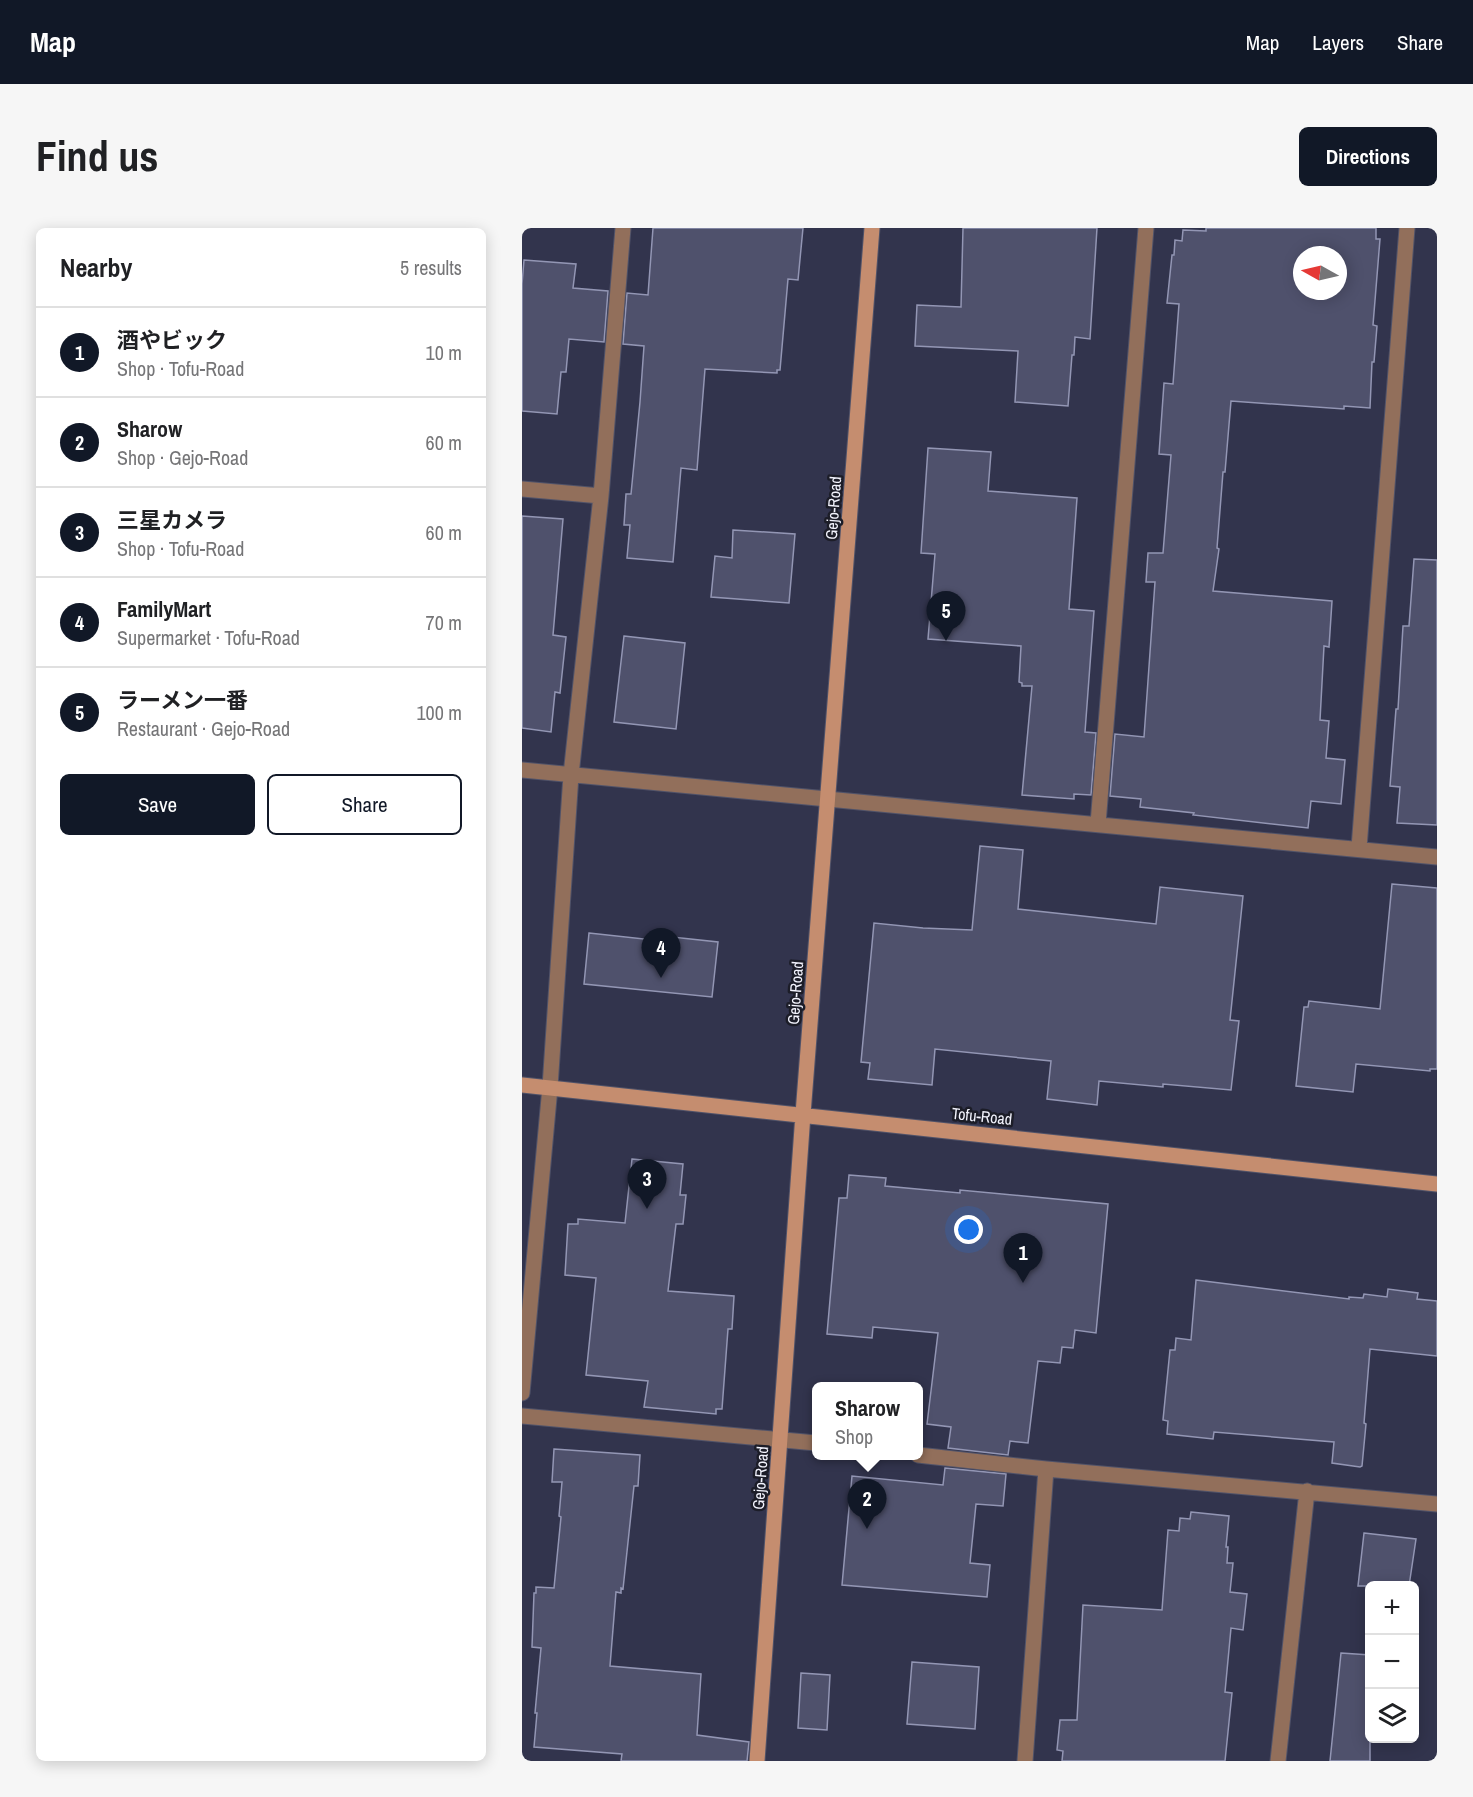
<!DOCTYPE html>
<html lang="en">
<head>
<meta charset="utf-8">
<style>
  :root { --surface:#fff; --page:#f6f6f6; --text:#202124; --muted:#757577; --line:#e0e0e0; --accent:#111827 }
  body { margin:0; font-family:"Archivo Narrow","Noto Sans JP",sans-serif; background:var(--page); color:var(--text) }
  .controls { position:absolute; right:18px; bottom:18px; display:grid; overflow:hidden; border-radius:9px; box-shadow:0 3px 15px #0003 }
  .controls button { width:54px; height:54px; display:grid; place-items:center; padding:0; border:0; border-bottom:2px solid var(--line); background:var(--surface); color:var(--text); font:30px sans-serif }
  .compass { position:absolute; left:771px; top:18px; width:54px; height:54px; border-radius:50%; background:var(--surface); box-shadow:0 3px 15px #0003; rotate:278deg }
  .you { position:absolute; left:447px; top:1002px; width:21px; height:21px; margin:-15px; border:4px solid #fff; border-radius:50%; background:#1a73e8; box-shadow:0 0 0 9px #1a73e833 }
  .badge { display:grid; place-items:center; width:39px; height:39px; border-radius:50%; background:var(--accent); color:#fff; font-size:20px; font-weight:700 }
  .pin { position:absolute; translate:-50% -50px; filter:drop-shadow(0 2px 3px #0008) }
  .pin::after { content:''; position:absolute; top:32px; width:21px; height:18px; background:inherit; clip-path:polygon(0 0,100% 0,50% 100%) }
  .popup { position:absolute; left:290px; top:1154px; width:111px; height:78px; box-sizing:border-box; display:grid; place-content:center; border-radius:9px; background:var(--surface); filter:drop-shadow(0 2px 4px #0005); font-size:20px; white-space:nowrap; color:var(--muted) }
  .popup b { font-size:22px; color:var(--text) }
  .popup::after { content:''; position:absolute; left:50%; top:100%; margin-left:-12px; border:12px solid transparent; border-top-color:var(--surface) }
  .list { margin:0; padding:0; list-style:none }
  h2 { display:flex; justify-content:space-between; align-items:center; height:78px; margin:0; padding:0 24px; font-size:26px }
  h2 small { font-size:20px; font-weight:400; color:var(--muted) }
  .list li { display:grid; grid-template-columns:39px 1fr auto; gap:18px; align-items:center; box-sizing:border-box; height:90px; padding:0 24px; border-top:2px solid var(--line) }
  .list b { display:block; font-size:22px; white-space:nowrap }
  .list p { margin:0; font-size:20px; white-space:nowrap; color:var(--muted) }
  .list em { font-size:20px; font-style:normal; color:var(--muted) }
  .actions { display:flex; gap:12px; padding:18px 24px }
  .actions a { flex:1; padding:14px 0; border:2px solid var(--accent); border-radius:9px; text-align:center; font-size:21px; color:var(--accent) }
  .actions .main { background:var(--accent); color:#fff }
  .icon { flex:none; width:33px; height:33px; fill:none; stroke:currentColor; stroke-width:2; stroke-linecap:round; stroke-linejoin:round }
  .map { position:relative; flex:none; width:915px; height:1533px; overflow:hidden; border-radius:9px }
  header { display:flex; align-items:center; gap:36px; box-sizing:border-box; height:84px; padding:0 30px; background:var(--accent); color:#fff }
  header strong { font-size:28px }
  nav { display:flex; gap:33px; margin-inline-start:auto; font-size:21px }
  .intro { display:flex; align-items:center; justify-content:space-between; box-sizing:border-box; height:144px; padding:0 36px }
  h1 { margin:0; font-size:42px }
  .button { padding:15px 27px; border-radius:9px; background:var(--accent); color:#fff; font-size:21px; font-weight:700 }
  main { display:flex; gap:36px; padding:0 36px }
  aside { flex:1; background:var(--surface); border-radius:9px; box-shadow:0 3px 15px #0003 }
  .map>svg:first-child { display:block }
  .building { fill:#4f516c; stroke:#9396b4; stroke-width:1.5; fill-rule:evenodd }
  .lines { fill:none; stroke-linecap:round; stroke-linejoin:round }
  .street-casing { stroke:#515369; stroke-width:17 }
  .secondary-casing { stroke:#515369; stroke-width:17 }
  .street { stroke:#926f5b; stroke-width:15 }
  .secondary { stroke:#c58d6f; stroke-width:15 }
  .labels { text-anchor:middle; stroke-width:5; stroke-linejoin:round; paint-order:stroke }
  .street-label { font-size:16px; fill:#f2f3fd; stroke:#1c1d28 }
</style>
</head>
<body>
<header>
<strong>Map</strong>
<nav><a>Map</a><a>Layers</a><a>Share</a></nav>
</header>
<div class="intro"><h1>Find us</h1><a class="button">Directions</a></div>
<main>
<aside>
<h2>Nearby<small>5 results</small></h2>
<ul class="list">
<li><span class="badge">1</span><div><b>酒やビック</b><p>Shop · Tofu-Road</p></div><em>10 m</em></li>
<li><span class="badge">2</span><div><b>Sharow</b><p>Shop · Gejo-Road</p></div><em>60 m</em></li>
<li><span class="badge">3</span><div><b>三星カメラ</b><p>Shop · Tofu-Road</p></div><em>60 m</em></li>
<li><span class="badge">4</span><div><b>FamilyMart</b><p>Supermarket · Tofu-Road</p></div><em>70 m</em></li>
<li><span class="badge">5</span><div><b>ラーメン一番</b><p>Restaurant · Gejo-Road</p></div><em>100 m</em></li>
</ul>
<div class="actions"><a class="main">Save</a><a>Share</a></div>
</aside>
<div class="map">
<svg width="915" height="1533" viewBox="0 0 915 1533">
  <rect width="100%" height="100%" fill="#32344d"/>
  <!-- building -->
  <path class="building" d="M 131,0 L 281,0 L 276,52 L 266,51 L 258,142 L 255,142 L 255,145 L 183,141 L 175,242 L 159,240 L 151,334 L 105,330 L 108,297 L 102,297 L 104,266 L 109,266 L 118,174 L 122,118 L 101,116 L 105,65 L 126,67 Z
    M 441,0 L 575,0 L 568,111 L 553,109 L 552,127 L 550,127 L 546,178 L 493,174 L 496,123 L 393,118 L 395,77 L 439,79 Z
    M 684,0 L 854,0 L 854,11 L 858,11 L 851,97 L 855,98 L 852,134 L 850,134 L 848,180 L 822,178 L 822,181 L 709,173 L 703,244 L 701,244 L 695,320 L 697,321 L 691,363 L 810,373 L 807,419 L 802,418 L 798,492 L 807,493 L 804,530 L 823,532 L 819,576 L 789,573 L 786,600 L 671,587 L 672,585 L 618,579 L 619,571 L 588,568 L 593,506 L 622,509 L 633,354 L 624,354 L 626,325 L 641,325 L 649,227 L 637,226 L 642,155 L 651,156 L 657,76 L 645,75 L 650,27 L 652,27 L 653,12 L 660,13 L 661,2 L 684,3 ZM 780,27 L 816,27 L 816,63 L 780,63 Z
    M 2,32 L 54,36 L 51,60 L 86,63 L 82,114 L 47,111 L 44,144 L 39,144 L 35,186 L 0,183 L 0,56 Z
    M 406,220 L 469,224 L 466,263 L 555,270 L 547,381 L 572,383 L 563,504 L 574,505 L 569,567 L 552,566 L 552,571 L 500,567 L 510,458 L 500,458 L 500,455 L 497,454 L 499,418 L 406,411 L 413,326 L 399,325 Z
    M 0,288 L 41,291 L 31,407 L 44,409 L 38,465 L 33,464 L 29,504 L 0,500 Z
    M 211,302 L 273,306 L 267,375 L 189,369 L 193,328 L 210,330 Z
    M 892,331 L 915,332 L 915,597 L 875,595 L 878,559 L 868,558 L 874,481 L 876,481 L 881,398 L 887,398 Z
    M 102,408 L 163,415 L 154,501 L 92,494 Z
    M 458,618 L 501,622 L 496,681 L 634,696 L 638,659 L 721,668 L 708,792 L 717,793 L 709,862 L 641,856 L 641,859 L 577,853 L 575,877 L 525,871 L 529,833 L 413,821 L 410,857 L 346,851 L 348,835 L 339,834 L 352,695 L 401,700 L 450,702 Z
    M 870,656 L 915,660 L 915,841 L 908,841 L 908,843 L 834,836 L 831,864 L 774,858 L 782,779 L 786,779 L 787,773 L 858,781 Z
    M 67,705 L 140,713 L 141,708 L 196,714 L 190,769 L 62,756 Z
    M 110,931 L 161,936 L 158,967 L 164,967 L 161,996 L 154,996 L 146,1063 L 212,1068 L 210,1101 L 206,1101 L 200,1181 L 194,1181 L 194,1186 L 122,1179 L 126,1153 L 64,1147 L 74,1050 L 43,1047 L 46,996 L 56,996 L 56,991 L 103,995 Z
    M 327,947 L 364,950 L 363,958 L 438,965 L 438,962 L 586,976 L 574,1105 L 553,1102 L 551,1120 L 540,1119 L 538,1135 L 516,1133 L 506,1215 L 488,1213 L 486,1227 L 426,1220 L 429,1199 L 405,1196 L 416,1105 L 351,1099 L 350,1110 L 305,1106 L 317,970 L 325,970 Z
    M 674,1052 L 827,1071 L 827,1069 L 841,1070 L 842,1066 L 865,1069 L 866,1061 L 896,1065 L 895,1071 L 915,1073 L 915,1128 L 848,1121 L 842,1195 L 844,1196 L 840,1238 L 838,1239 L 810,1235 L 812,1214 L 692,1204 L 691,1211 L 645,1206 L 646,1193 L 641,1192 L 648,1122 L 653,1122 L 654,1110 L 669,1112 Z
    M 32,1221 L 118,1227 L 116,1258 L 112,1258 L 101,1361 L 99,1360 L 99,1365 L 94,1364 L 88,1438 L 179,1446 L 175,1507 L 227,1514 L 225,1533 L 99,1533 L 100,1526 L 12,1519 L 15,1485 L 13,1485 L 19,1420 L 10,1419 L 12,1365 L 14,1365 L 14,1359 L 32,1360 L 39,1289 L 37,1288 L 40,1254 L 30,1254 Z
    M 423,1240 L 484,1246 L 481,1278 L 454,1276 L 448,1335 L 468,1337 L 465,1369 L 320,1357 L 330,1248 L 421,1257 Z
    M 669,1284 L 707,1288 L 704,1319 L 706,1319 L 705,1335 L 711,1335 L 708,1364 L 725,1366 L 721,1402 L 709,1400 L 703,1464 L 710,1465 L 703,1533 L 540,1533 L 541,1523 L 535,1522 L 538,1492 L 555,1492 L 561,1377 L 640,1382 L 646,1302 L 657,1303 L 658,1290 L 668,1291 Z
    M 842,1305 L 894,1311 L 887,1358 L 836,1358 Z
    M 819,1425 L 848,1427 L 848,1533 L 808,1533 Z
    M 390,1434 L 457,1439 L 453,1501 L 385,1496 Z
    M 279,1445 L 308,1447 L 305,1502 L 276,1500 Z"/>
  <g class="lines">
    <!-- street casing -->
    <g class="street-casing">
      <path id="street" d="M 0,261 L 79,268
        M 0,542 L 915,629
        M 576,596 L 624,0
        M 837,620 L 885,0
        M 0,1165 L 28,859 L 49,547 L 79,268 L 101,0
        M 0,1188 L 294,1215
        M 396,1227 L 524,1241 L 915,1276
        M 503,1533 L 524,1241
        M 756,1533 L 785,1263"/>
    </g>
    <!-- secondary casing -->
    <g class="secondary-casing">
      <path id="secondary" d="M 0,857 L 915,956
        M 235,1533 L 281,886 L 350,0"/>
    </g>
    <!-- street -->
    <use href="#street" class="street"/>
    <!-- secondary -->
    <use href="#secondary" class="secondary"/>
  </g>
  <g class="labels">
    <!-- street labels -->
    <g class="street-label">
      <text transform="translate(311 280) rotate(-86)" y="6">Gejo-Road</text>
      <text transform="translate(273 765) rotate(-86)" y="6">Gejo-Road</text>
      <text transform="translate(460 888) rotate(6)" y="6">Tofu-Road</text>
      <text transform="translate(238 1250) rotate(-86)" y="6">Gejo-Road</text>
    </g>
  </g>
</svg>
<div class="controls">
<button>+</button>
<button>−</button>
<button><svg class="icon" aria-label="layers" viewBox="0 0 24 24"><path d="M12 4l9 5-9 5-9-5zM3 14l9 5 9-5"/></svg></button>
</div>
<svg class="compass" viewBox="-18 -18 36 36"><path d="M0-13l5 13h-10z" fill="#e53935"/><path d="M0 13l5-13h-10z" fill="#757577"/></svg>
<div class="you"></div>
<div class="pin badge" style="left:501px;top:1055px">1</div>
<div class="pin badge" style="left:345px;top:1301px">2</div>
<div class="popup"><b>Sharow</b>Shop</div>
<div class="pin badge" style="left:125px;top:981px">3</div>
<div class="pin badge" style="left:139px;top:750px">4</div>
<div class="pin badge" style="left:424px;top:413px">5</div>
</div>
</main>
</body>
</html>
